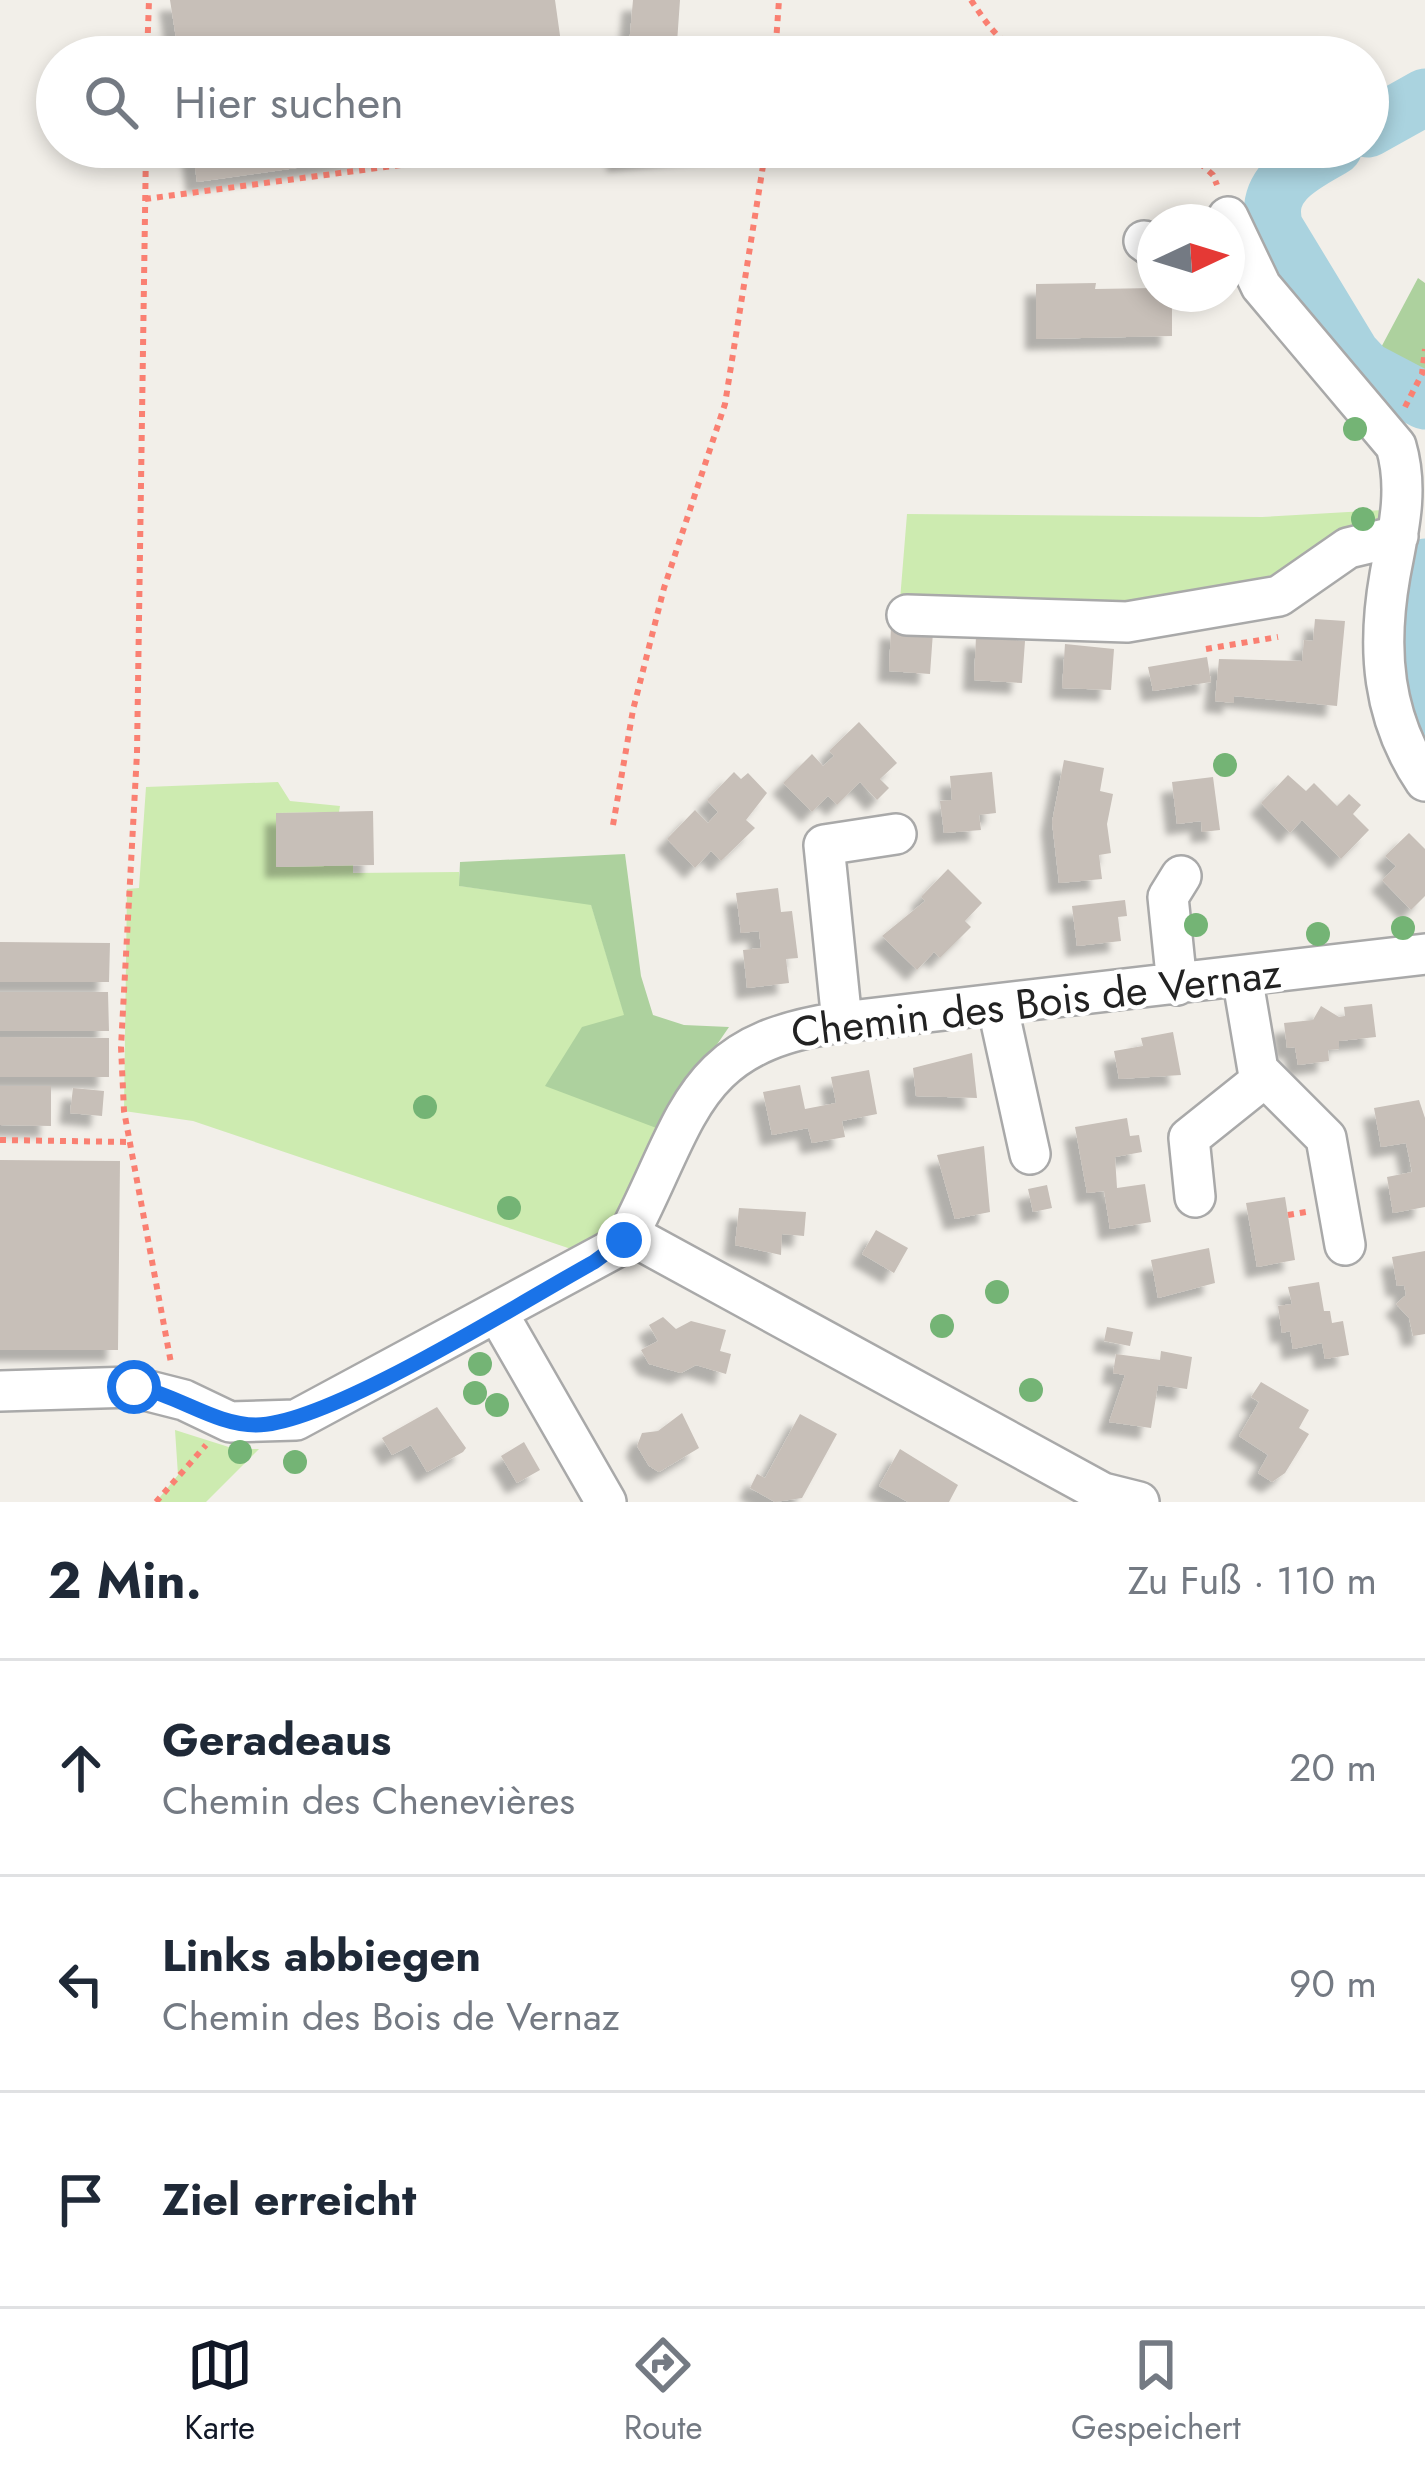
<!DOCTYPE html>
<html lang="de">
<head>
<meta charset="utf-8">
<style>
  :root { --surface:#fff; --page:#f6f6f7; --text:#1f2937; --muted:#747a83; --line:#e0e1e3; --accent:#111827 }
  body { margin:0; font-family:Jost,sans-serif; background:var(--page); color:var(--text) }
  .compass { position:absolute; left:1137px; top:204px; width:108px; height:108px; border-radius:50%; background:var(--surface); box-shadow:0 6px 18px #0003; rotate:86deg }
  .stop { position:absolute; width:36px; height:36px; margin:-27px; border:9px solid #1a73e8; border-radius:50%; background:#fff }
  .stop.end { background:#1a73e8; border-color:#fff; box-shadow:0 3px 12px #0008 }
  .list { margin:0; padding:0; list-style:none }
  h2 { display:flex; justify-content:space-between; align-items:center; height:156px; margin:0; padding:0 48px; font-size:51px }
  h2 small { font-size:39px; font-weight:400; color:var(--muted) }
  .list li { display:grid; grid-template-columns:78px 1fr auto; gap:36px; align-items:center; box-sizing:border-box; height:216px; padding:0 48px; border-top:3px solid var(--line) }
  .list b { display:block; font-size:45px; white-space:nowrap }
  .list p { margin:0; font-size:39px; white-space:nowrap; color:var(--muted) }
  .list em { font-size:39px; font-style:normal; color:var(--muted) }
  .icon { flex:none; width:66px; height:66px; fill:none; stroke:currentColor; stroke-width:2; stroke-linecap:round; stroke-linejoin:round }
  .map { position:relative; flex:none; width:1425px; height:1502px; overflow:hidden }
  .search { position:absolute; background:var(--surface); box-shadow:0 6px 18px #0003; left:36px; right:36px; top:36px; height:132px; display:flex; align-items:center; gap:30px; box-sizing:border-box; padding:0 42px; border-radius:66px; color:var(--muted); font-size:45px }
  .sheet { height:804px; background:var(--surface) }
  nav { display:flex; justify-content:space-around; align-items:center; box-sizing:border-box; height:168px; border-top:3px solid var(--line); background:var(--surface); font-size:33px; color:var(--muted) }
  nav a { display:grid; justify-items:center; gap:6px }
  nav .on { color:var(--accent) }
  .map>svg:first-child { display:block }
  .grass { fill:#cdebb0 }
  .forest { fill:#add19e }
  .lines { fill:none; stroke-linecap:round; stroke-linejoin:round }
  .river { stroke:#aad3df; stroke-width:57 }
  .building { fill:#c7bfb8; filter:url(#shadow) }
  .minor-casing { stroke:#a9a9a9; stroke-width:44 }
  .path { stroke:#fa8072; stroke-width:6; stroke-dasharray:6 6; stroke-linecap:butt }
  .minor { stroke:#fff; stroke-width:39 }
  .tree { fill:#74b475 }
  .route { stroke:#1a73e8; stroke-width:15 }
  .labels { text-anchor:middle; stroke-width:9; stroke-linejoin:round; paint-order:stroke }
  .street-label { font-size:42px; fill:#222; stroke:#fff }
</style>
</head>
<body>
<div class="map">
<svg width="1425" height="1502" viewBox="0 0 1425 1502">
  <defs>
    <filter id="shadow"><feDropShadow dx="-11" dy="11" stdDeviation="3" flood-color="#0004"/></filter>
  </defs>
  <rect width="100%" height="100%" fill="#f2efe9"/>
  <!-- grass -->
  <path class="grass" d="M 1383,510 L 1380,523 L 1278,580 L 1126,607 L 900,600 L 907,514 L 1262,517 Z
    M 278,782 L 290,801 L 340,806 L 339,812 L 276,813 L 277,867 L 353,865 L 353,873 L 459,872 L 460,886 L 591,904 L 659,1129 L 611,1227 L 577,1251 L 193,1121 L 124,1111 L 127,889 L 139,888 L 146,787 Z
    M 175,1430 L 235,1449 L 259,1449 L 206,1502 L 156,1502 L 178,1475 Z"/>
  <!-- forest -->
  <path class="forest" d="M 1418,278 L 1425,283 L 1425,383 L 1396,361 L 1377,355 Z
    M 625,854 L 641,976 L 653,1015 L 684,1025 L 729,1027 L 659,1129 L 545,1086 L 582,1027 L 624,1015 L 591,905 L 459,886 L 460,862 Z"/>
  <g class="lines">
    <!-- river -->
    <path class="river" d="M 1368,129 L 1425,97
      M 1334,147 C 1302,165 1262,184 1275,228 L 1352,355 L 1366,370 L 1425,401
      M 1425,567 L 1407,630 L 1425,713"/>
  </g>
  <!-- building -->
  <path class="building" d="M 170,0 L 555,0 L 563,57 L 179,57 Z
    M 633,0 L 680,0 L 676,57 L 628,57 Z
    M 192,147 L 423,147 L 423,150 L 197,182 Z
    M 617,147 L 728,147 L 728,150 L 618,161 Z
    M 1096,283 L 1095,289 L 1155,288 L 1155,294 L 1172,294 L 1172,336 L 1036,339 L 1036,284 Z
    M 1315,619 L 1345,621 L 1337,706 L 1234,696 L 1234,703 L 1215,701 L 1219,659 L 1302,661 L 1304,640 L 1313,641 Z
    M 891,627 L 933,632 L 930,674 L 889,671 Z
    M 976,636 L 1025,641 L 1022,683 L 974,680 Z
    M 1065,644 L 1114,649 L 1111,690 L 1062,688 Z
    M 1207,657 L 1211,682 L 1153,691 L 1148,667 Z
    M 859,722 L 897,763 L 880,779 L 889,788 L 877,800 L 860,782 L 837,805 L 828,796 L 812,812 L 783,783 L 812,754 L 823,766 L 834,756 L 829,751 Z
    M 1064,760 L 1104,768 L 1100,791 L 1113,794 L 1107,824 L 1111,853 L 1099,855 L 1102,879 L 1059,883 L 1052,822 Z
    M 734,772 L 741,779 L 748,773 L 767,793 L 746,820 L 755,828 L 721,861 L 711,851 L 695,868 L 667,839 L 695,810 L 708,823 L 718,812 L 707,800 Z
    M 992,772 L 996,813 L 979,815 L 981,830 L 944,833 L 940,801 L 952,800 L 950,776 Z
    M 1288,775 L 1306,791 L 1314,783 L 1337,806 L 1349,794 L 1361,805 L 1353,814 L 1369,830 L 1341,859 L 1302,820 L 1290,833 L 1261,803 Z
    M 1213,777 L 1220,830 L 1202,832 L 1201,821 L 1177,824 L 1172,782 Z
    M 373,811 L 374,865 L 276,867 L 276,813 Z
    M 1409,833 L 1425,849 L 1425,896 L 1411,910 L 1382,880 L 1396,866 L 1385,856 Z
    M 948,869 L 982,903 L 965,921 L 971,927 L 940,958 L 934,952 L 917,970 L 882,936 L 925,901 L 921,897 Z
    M 778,888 L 781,912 L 792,911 L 798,958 L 786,959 L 789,983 L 747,988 L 743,950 L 761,948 L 759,931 L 741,933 L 736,893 Z
    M 1125,900 L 1127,916 L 1118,917 L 1121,941 L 1077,946 L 1072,906 Z
    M 0,942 L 110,943 L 109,982 L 0,982 Z
    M 0,992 L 108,992 L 109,1031 L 0,1031 Z
    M 1372,1004 L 1376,1037 L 1339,1041 L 1339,1049 L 1328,1050 L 1329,1061 L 1298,1065 L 1295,1047 L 1287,1048 L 1284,1023 L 1313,1020 L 1321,1006 L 1339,1017 L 1345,1016 L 1344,1007 Z
    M 1173,1032 L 1181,1075 L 1119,1079 L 1114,1051 L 1143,1046 L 1141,1038 Z
    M 0,1037 L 109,1038 L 109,1077 L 0,1077 Z
    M 972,1053 L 977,1098 L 916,1096 L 913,1068 Z
    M 869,1070 L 877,1114 L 842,1121 L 845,1137 L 812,1143 L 808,1128 L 772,1135 L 763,1092 L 800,1085 L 805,1109 L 836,1103 L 831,1077 Z
    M 0,1086 L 51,1086 L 51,1126 L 0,1125 Z
    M 73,1088 L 104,1091 L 102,1116 L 70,1113 Z
    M 1419,1100 L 1425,1118 L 1425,1207 L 1393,1213 L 1387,1177 L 1412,1172 L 1409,1157 L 1406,1143 L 1381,1147 L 1374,1108 Z
    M 1127,1118 L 1130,1136 L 1139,1135 L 1142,1152 L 1115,1157 L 1117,1188 L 1145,1184 L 1151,1222 L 1110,1229 L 1104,1191 L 1087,1193 L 1075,1127 Z
    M 984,1146 L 990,1212 L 955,1219 L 937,1155 Z
    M 0,1160 L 120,1161 L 118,1350 L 0,1350 Z
    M 1047,1185 L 1052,1208 L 1033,1212 L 1028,1189 Z
    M 1285,1197 L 1295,1260 L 1257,1267 L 1246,1203 Z
    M 739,1208 L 806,1212 L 804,1236 L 782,1234 L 781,1255 L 735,1245 Z
    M 876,1230 L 908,1248 L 894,1273 L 862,1254 Z
    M 1209,1248 L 1215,1283 L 1158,1298 L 1151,1260 Z
    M 1425,1251 L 1425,1334 L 1413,1336 L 1409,1318 L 1396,1304 L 1406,1295 L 1404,1285 L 1397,1286 L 1392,1257 Z
    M 1319,1282 L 1324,1311 L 1330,1311 L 1332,1323 L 1343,1321 L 1349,1355 L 1325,1359 L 1322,1343 L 1293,1349 L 1290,1331 L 1282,1333 L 1278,1306 L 1292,1304 L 1288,1287 Z
    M 663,1317 L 676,1329 L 691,1321 L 726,1330 L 720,1351 L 731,1354 L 726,1374 L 696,1365 L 681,1373 L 649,1364 L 641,1350 L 658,1341 L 649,1325 Z
    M 1107,1327 L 1133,1332 L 1130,1346 L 1104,1341 Z
    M 1161,1351 L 1192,1357 L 1187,1389 L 1158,1385 L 1151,1428 L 1109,1422 L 1125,1375 L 1113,1373 L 1116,1354 L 1160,1360 Z
    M 1261,1382 L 1309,1410 L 1299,1428 L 1309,1434 L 1285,1473 L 1272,1482 L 1258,1473 L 1268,1455 L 1239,1436 L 1259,1402 L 1251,1397 Z
    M 437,1407 L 466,1448 L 463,1452 L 427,1472 L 411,1445 L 392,1455 L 382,1438 Z
    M 682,1413 L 699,1448 L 659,1472 L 649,1466 L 637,1446 L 642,1433 L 658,1431 Z
    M 800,1414 L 837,1434 L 802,1498 L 775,1502 L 750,1488 L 757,1474 L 765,1478 Z
    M 524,1442 L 540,1470 L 517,1483 L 501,1456 Z
    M 900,1449 L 958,1485 L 949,1502 L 908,1502 L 879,1486 Z"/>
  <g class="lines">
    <!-- minor casing -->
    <g class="minor-casing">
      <path id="minor" d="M 1228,217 L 1261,286 L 1396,446 C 1409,490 1398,532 1390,575 C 1377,649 1382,717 1425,781
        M 1144,241 L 1155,249
        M 907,615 L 1127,622 L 1279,596 L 1348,548 L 1398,536
        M 1242,976 L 1258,1070 L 1326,1138 L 1345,1245
        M 1177,985 L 1168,897 L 1181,876
        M 997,1004 L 1030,1154
        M 842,1022 L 824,845 L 896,834
        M 1195,1197 L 1189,1138 L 1264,1078
        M 629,1234 L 1103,1493 L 1139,1502
        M 498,1314 L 606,1502
        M 0,1391 L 133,1387 L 184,1400 L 230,1422 L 296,1420 L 617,1247 L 629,1234 C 691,1114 691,1042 842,1022 L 1425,954"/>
    </g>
    <!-- path -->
    <path class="path" d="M 971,0 C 990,29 1007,54 1043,57
      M 147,57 L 149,0
      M 775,57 L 779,0
      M 146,147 L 137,753 L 121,1047 L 124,1111 L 171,1363
      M 1182,147 L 1213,175 L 1217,185
      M 145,199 L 535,147
      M 1405,407 L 1422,374 L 1425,349
      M 1206,649 L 1278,637
      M 613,825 L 633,710 L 664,588 L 725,404 L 766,147
      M 0,1140 L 130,1142
      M 1288,1215 L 1306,1212
      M 156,1502 L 206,1445"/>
    <!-- minor -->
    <use href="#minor" class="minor"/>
  </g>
  <!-- trees -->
  <g class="tree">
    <circle cx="1355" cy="429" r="12"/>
    <circle cx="1363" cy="519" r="12"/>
    <circle cx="1225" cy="765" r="12"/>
    <circle cx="1196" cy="925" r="12"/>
    <circle cx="1403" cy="928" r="12"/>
    <circle cx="1318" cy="934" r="12"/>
    <circle cx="425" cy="1107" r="12"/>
    <circle cx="509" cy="1208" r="12"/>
    <circle cx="997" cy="1292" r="12"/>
    <circle cx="942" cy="1326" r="12"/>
    <circle cx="480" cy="1364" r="12"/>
    <circle cx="1031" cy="1390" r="12"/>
    <circle cx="475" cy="1393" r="12"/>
    <circle cx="497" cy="1405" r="12"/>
    <circle cx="240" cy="1452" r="12"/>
    <circle cx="295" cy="1462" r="12"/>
  </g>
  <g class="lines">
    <!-- route -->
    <path class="route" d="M 134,1387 C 175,1393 214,1425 256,1425 C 328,1425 521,1302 594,1262 L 624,1240"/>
  </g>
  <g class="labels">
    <!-- street labels -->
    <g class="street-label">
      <text transform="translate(1036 1002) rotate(-7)" y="15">Chemin des Bois de Vernaz</text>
    </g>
  </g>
</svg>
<svg class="compass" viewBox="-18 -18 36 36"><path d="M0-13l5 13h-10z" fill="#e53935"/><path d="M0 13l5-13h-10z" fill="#747a83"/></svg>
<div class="stop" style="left:134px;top:1387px"></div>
<div class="stop end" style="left:624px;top:1240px"></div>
<div class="search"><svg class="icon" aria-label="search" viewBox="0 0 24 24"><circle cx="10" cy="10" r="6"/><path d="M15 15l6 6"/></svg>Hier suchen</div>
</div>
<section class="sheet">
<h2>2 Min.<small>Zu Fuß · 110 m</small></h2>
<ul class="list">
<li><svg class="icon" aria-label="ahead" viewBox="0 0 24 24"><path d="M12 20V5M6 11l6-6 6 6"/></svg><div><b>Geradeaus</b><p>Chemin des Chenevières</p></div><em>20 m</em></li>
<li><svg class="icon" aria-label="left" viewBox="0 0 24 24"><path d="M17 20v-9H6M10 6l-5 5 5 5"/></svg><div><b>Links abbiegen</b><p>Chemin des Bois de Vernaz</p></div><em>90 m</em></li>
<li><svg class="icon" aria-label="arrive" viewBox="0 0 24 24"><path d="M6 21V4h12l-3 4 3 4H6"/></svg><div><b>Ziel erreicht</b></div></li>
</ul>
</section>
<nav>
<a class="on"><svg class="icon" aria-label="map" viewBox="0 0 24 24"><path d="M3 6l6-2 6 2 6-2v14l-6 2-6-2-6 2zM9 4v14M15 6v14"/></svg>Karte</a>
<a><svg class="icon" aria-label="directions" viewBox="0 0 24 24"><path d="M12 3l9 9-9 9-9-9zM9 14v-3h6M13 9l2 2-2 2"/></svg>Route</a>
<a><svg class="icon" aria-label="saved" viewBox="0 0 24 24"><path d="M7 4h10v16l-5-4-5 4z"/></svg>Gespeichert</a>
</nav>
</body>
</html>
